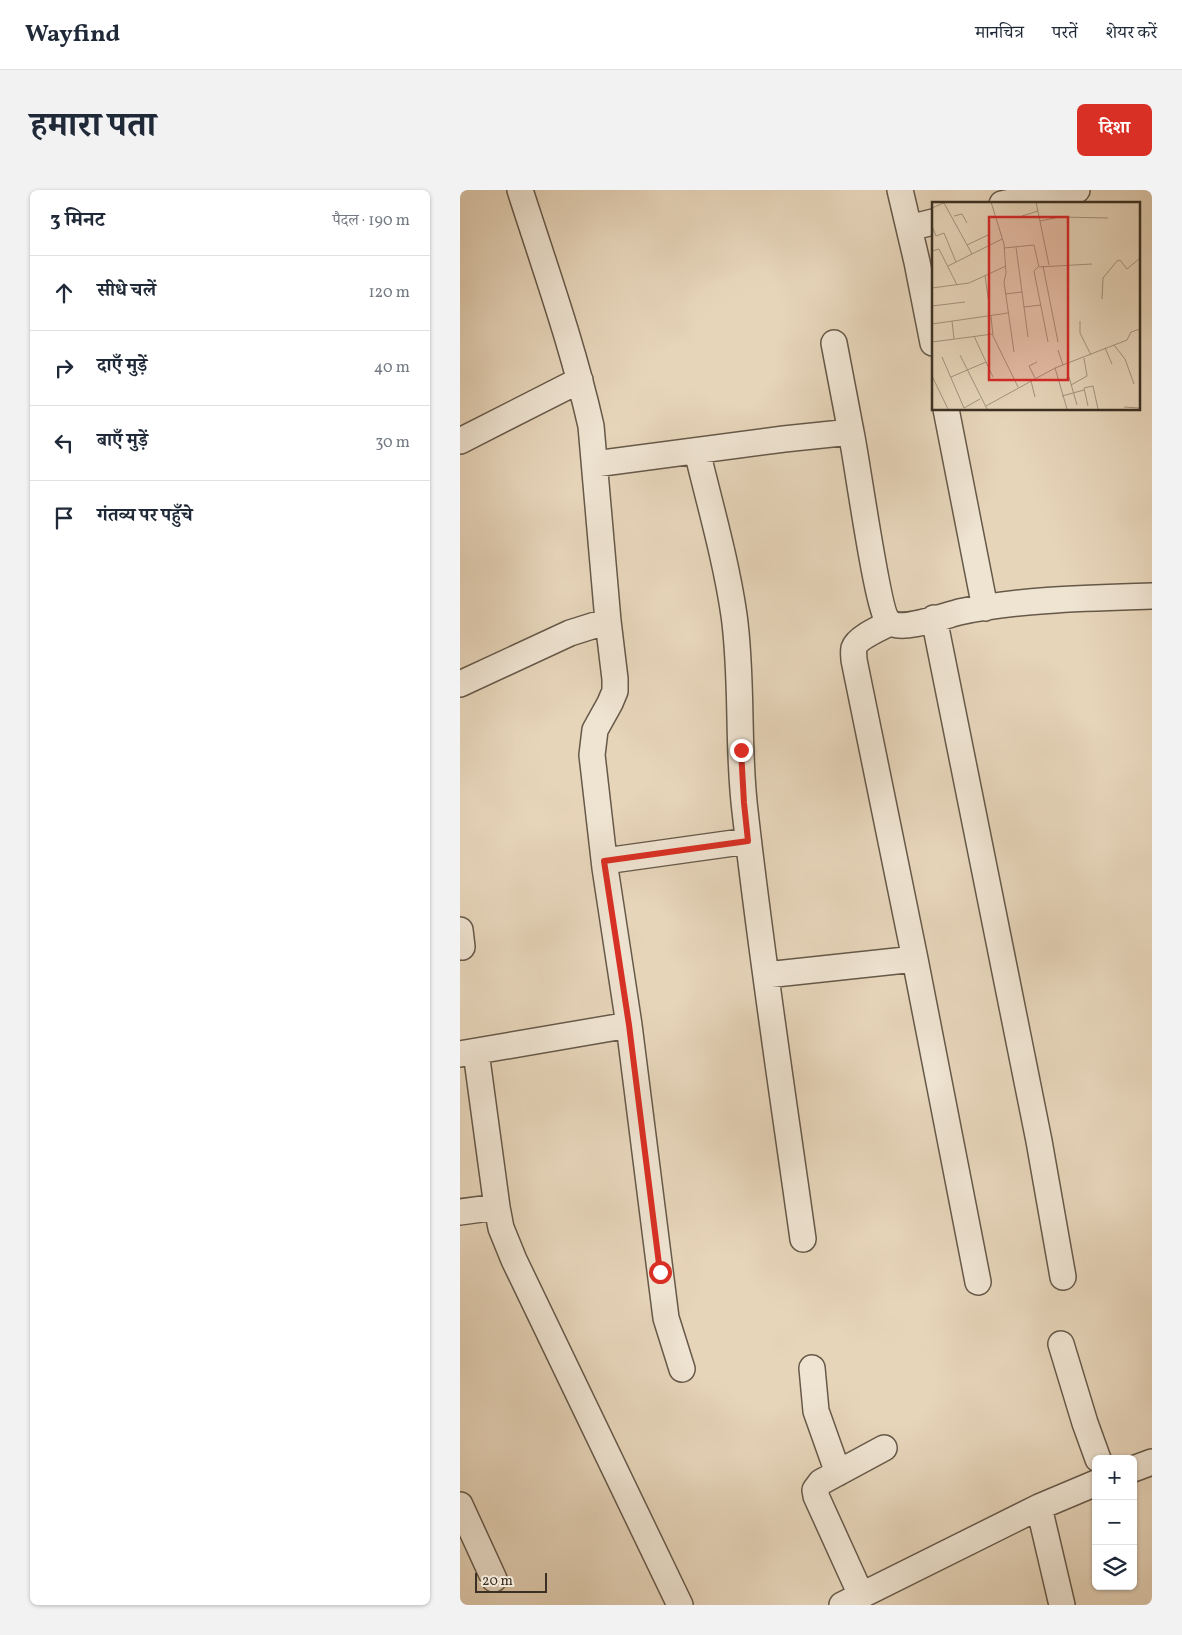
<!DOCTYPE html>
<html lang="hi">
<head>
<meta charset="utf-8">
<style>
  :root { --surface:#fff; --page:#f2f2f3; --text:#1f2937; --muted:#747a83; --line:#e0e1e3; --accent:#d93025 }
  body { margin:0; font-family:Vollkorn,"Noto Serif Devanagari",serif; background:var(--page); color:var(--text) }
  .controls { position:absolute; right:15px; bottom:15px; display:grid; overflow:hidden; border-radius:8px; box-shadow:0 1px 4px #0004 }
  .controls button { width:45px; height:45px; display:grid; place-items:center; padding:0; border:0; border-bottom:1px solid var(--line); background:var(--surface); color:var(--text); font:25px sans-serif }
  .scale { position:absolute; left:15px; bottom:12px; width:72px; box-sizing:border-box; padding-left:5px; border:2px solid #3b3023; border-top:0; font-size:14px; line-height:18px; white-space:nowrap; color:#3b3023; -webkit-text-stroke:4px #efe4d2; paint-order:stroke }
  .stop { position:absolute; width:15px; height:15px; margin:-11px; border:4px solid #d93025; border-radius:50%; background:#fff }
  .stop.end { background:#d93025; border-color:#fff; box-shadow:0 1px 5px #0008 }
  .list { margin:0; padding:0; list-style:none }
  h2 { display:flex; justify-content:space-between; align-items:center; height:65px; margin:0; padding:0 20px; font-size:21px }
  h2 small { font-size:16px; font-weight:400; color:var(--muted) }
  .list li { display:grid; grid-template-columns:32px 1fr auto; gap:15px; align-items:center; box-sizing:border-box; height:75px; padding:0 20px; border-top:1px solid var(--line) }
  .list b { display:block; font-size:19px; white-space:nowrap }
  .list em { font-size:16px; font-style:normal; color:var(--muted) }
  .icon { flex:none; width:28px; height:28px; fill:none; stroke:currentColor; stroke-width:2; stroke-linecap:round; stroke-linejoin:round }
  .map { position:relative; flex:none; width:692px; height:1415px; overflow:hidden; border-radius:8px }
  header { display:flex; align-items:center; gap:30px; box-sizing:border-box; height:70px; padding:0 25px; background:var(--surface); border-bottom:1px solid var(--line) }
  header strong { font-size:24px }
  nav { display:flex; gap:28px; margin-inline-start:auto; font-size:18px }
  .intro { display:flex; align-items:center; justify-content:space-between; box-sizing:border-box; height:120px; padding:0 30px }
  h1 { margin:0; font-size:35px }
  .button { padding:12px 22px; border-radius:8px; background:var(--accent); color:#fff; font-size:18px; font-weight:700 }
  main { display:flex; gap:30px; padding:0 30px }
  aside { flex:1; background:var(--surface); border-radius:8px; box-shadow:0 1px 4px #0004 }
  .map>svg:first-child { display:block }
  .lines { fill:none; stroke-linecap:round; stroke-linejoin:round }
  .minor-casing { stroke:#665949; stroke-width:28 }
  .minor { stroke:#efe4d2; stroke-width:25 }
  .route { stroke:#d93025; stroke-width:6 }
  .inset-road { fill:none; stroke:#a2937e; stroke-width:1 }
  .view { fill:#d62828; fill-opacity:0.15; stroke:#d62828; stroke-width:2.5 }
  .inset-edge { fill:none; stroke:#3b3023; stroke-width:2.5 }
</style>
</head>
<body>
<header>
<strong>Wayfind</strong>
<nav><a>मानचित्र</a><a>परतें</a><a>शेयर करें</a></nav>
</header>
<div class="intro"><h1>हमारा पता</h1><a class="button">दिशा</a></div>
<main>
<aside>
<h2>3 मिनट<small>पैदल · 190 m</small></h2>
<ul class="list">
<li><svg class="icon" aria-label="ahead" viewBox="0 0 24 24"><path d="M12 20V5M6 11l6-6 6 6"/></svg><div><b>सीधे चलें</b></div><em>120 m</em></li>
<li><svg class="icon" aria-label="right" viewBox="0 0 24 24"><path d="M7 20v-9h11M14 6l5 5-5 5"/></svg><div><b>दाएँ मुड़ें</b></div><em>40 m</em></li>
<li><svg class="icon" aria-label="left" viewBox="0 0 24 24"><path d="M17 20v-9H6M10 6l-5 5 5 5"/></svg><div><b>बाएँ मुड़ें</b></div><em>30 m</em></li>
<li><svg class="icon" aria-label="arrive" viewBox="0 0 24 24"><path d="M6 21V4h12l-3 4 3 4H6"/></svg><div><b>गंतव्य पर पहुँचे</b></div></li>
</ul>
</aside>
<div class="map">
<svg width="692" height="1415" viewBox="0 0 692 1415">
  <rect width="100%" height="100%" fill="#e7d5ba"/>
  <filter id="stains"><feTurbulence type="fractalNoise" baseFrequency=".004" numOctaves="4"/><feColorMatrix values="0 0 0 0 .2 0 0 0 0 .09 0 0 0 0 .02 0 0 0 .5 -.17"/></filter>
  <radialGradient id="worn" r=".72"><stop offset=".6" stop-color="#630" stop-opacity="0"/><stop offset="1" stop-color="#630" stop-opacity=".3"/></radialGradient>
  <g class="lines">
    <!-- minor casing -->
    <g class="minor-casing">
      <path id="minor" d="M 60,0 C 85,78 113,156 131,236 L 148,431 L 155,489 L 155,501 L 150,513 L 135,540 L 132,565 L 145,678 L 169,835 L 206,1128 L 222,1179
        M 440,0 L 457,72 L 473,153
        M 542,14 L 576,6 L 617,0
        M 449,38 L 473,32
        M 374,153 L 391,242
        M 486,219 L 525,418
        M 0,251 L 120,190
        M 237,261 C 250,315 266,370 274,425 C 283,490 277,556 285,621 C 301,764 323,906 343,1049
        M 135,274 L 324,249 L 391,242 C 397,269 417,421 429,432 C 441,442 484,426 499,422 C 562,409 628,408 692,406
        M 474,428 L 579,951 L 603,1087
        M 430,433 C 420,438 397,448 394,458 C 393,462 394,466 394,470 L 455,769 L 518,1092
        M 0,494 L 110,443 L 148,431
        M 145,671 L 288,651
        M 0,740 L 2,757
        M 306,785 L 455,769
        M 16,862 L 37,1017 L 41,1038 L 54,1070 L 220,1415
        M 0,864 L 169,835
        M 0,1022 L 37,1017
        M 601,1154 L 625,1233 L 638,1269
        M 352,1178 L 356,1221 L 378,1283
        M 673,1279 L 692,1272
        M 0,1315 L 34,1389
        M 579,1317 L 602,1415
        M 401,1405 L 356,1306 L 355,1300 L 361,1292 L 424,1258
        M 382,1415 L 579,1317 L 636,1293"/>
    </g>
    <!-- minor -->
    <use href="#minor" class="minor"/>
  </g>
  <g class="lines">
    <!-- route -->
    <path class="route" d="M 200,1082 L 169,835 L 144,671 L 288,651 L 284,613 L 281,560"/>
  </g>
  <!-- overview -->
  <g transform="translate(472 12)">
    <rect width="208" height="208" fill="#e7d5ba"/>
    <path class="inset-road" d="M 59,0 L 72,42 L 74,71 L 72,80 L 82,150M 104,0 L 117,63M 12,1 L 40,52M 0,6 L 14,0M 22,14 L 30,12 L 35,21M 90,14 L 106,9M 108,19 L 128,15 L 176,16M 0,24 L 4,34 L 12,31 L 24,60M 35,43 L 56,33M 84,45 L 96,135M 72,46 L 102,43 L 107,65 L 160,62M 0,49 L 7,47 L 25,83M 16,64 L 70,37M 111,64 L 126,140M 106,65 L 102,69 L 116,140M 53,73 L 57,102M 0,86 L 37,81 L 74,64M 73,92 L 90,90M 170,97 L 171,76 L 185,59 L 188,58 L 195,67 L 208,56M 0,104 L 33,100M 92,105 L 109,103M 59,114 L 61,134 L 86,185M 20,119 L 22,137M 148,119 L 148,131 L 159,153M 0,122 L 76,111M 42,134 L 61,175M 0,140 L 61,132M 182,143 L 193,157 L 202,182M 173,146 L 180,162M 126,148 L 131,163M 28,153 L 55,207M 10,155 L 32,206M 123,166 L 135,207M 0,174 L 16,207M 19,175 L 54,160M 137,175 L 145,203M 103,176 L 97,164 L 105,160M 99,179 L 103,195M 139,183 L 155,174 L 152,156M 130,194 L 152,188M 54,204 L 123,166 L 195,138 L 199,130 L 208,127M 156,204 L 152,186 L 161,184 L 166,207M 192,205 L 208,206M 32,206 L 48,197"/>
    <path class="view" d="M 57,15 L 136,15 L 136,178 L 57,178 Z"/>
    <rect width="208" height="208" class="inset-edge"/>
  </g>
  <rect width="100%" height="100%" filter="url(#stains)"/>
  <rect width="100%" height="100%" fill="url(#worn)"/>
</svg>
<div class="controls">
<button>+</button>
<button>−</button>
<button><svg class="icon" aria-label="layers" viewBox="0 0 24 24"><path d="M12 4l9 5-9 5-9-5zM3 14l9 5 9-5"/></svg></button>
</div>
<div class="scale">20 m</div>
<div class="stop" style="left:200px;top:1082px"></div>
<div class="stop end" style="left:281px;top:560px"></div>
</div>
</main>
</body>
</html>
